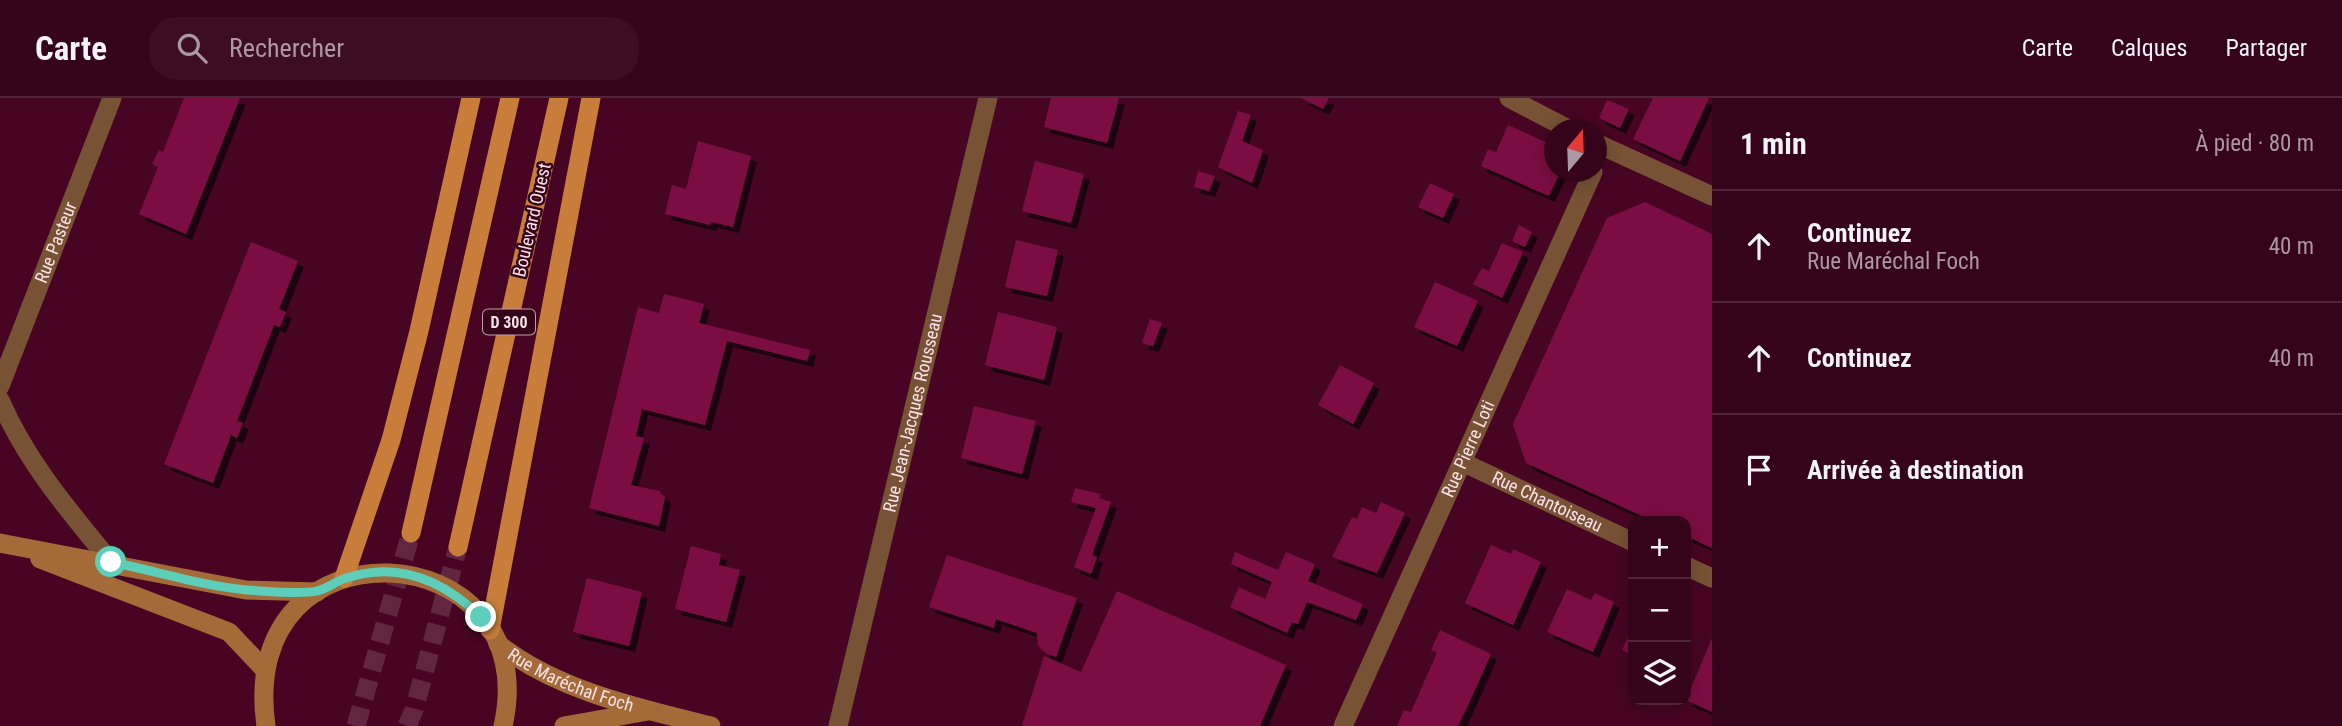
<!DOCTYPE html>
<html lang="fr">
<head>
<meta charset="utf-8">
<style>
  :root { --surface:#35041a; --page:#3d0e23; --text:#f1f3f6; --muted:#aa98a2; --line:#4f2539 }
  body { margin:0; font-family:"Roboto Condensed",sans-serif; background:var(--page); color:var(--text) }
  .controls { position:absolute; right:21px; bottom:21px; display:grid; overflow:hidden; border-radius:14px; box-shadow:0 4px 18px #0003 }
  .controls button { width:63px; height:63px; display:grid; place-items:center; padding:0; border:0; border-bottom:2px solid var(--line); background:var(--surface); color:var(--text); font:35px sans-serif }
  .compass { position:absolute; left:1544px; top:21px; width:63px; height:63px; border-radius:50%; background:var(--surface); box-shadow:0 4px 18px #0003; rotate:19deg }
  .stop { position:absolute; width:21px; height:21px; margin:-16px; border:5px solid #5dceb9; border-radius:50%; background:#fff }
  .stop.end { background:#5dceb9; border-color:#fff; box-shadow:0 2px 7px #0008 }
  .list { margin:0; padding:0; list-style:none }
  h2 { display:flex; justify-content:space-between; align-items:center; height:91px; margin:0; padding:0 28px; font-size:30px }
  h2 small { font-size:23px; font-weight:400; color:var(--muted) }
  .list li { display:grid; grid-template-columns:46px 1fr auto; gap:21px; align-items:center; box-sizing:border-box; height:112px; padding:0 28px; border-top:2px solid var(--line) }
  .list b { display:block; font-size:26px; white-space:nowrap }
  .list p { margin:0; font-size:23px; white-space:nowrap; color:var(--muted) }
  .list em { font-size:23px; font-style:normal; color:var(--muted) }
  .icon { flex:none; width:38px; height:38px; fill:none; stroke:currentColor; stroke-width:2; stroke-linecap:round; stroke-linejoin:round }
  .map { position:relative; flex:none; width:1712px; height:628px; overflow:hidden }
  header { display:flex; align-items:center; gap:42px; box-sizing:border-box; height:98px; padding:0 35px; background:var(--surface); border-bottom:2px solid var(--line) }
  header strong { font-size:33px }
  nav { display:flex; gap:38px; margin-inline-start:auto; font-size:24px }
  .search { width:490px; height:63px; background:var(--page); display:flex; align-items:center; gap:18px; box-sizing:border-box; padding:0 24px; border-radius:28px; color:var(--muted); font-size:26px }
  main { display:flex }
  aside { flex:1; background:var(--surface) }
  .map>svg:first-child { display:block }
  .building { fill:#7c0f42; filter:url(#shadow) }
  .lines { fill:none; stroke-linecap:round; stroke-linejoin:round }
  .primary-tunnel { stroke:#622641; stroke-width:19; stroke-dasharray:19 10; stroke-linecap:butt }
  .minor { stroke:#775235; stroke-width:19 }
  .tertiary { stroke:#775235; stroke-width:19 }
  .secondary { stroke:#a46b39; stroke-width:19 }
  .primary { stroke:#c87d3a; stroke-width:19 }
  .route { stroke:#5dceb9; stroke-width:9 }
  .labels { text-anchor:middle; stroke-width:5; stroke-linejoin:round; paint-order:stroke }
  .shield { fill:#36051a; stroke:#bf9faa; stroke-width:2 }
  .shield-label { font-size:16px; font-weight:bold; fill:#fae1e8 }
  .street-label { font-size:18px; fill:#fae1e8; stroke:#36051a }
</style>
</head>
<body>
<header>
<strong>Carte</strong>
<div class="search"><svg class="icon" aria-label="search" viewBox="0 0 24 24"><circle cx="10" cy="10" r="6"/><path d="M15 15l6 6"/></svg>Rechercher</div>
<nav><a>Carte</a><a>Calques</a><a>Partager</a></nav>
</header>
<main>
<div class="map">
<svg width="1712" height="628" viewBox="0 0 1712 628">
  <defs>
    <filter id="shadow"><feDropShadow dx="6" dy="6" stdDeviation="0" flood-color="#0009"/></filter>
  </defs>
  <rect width="100%" height="100%" fill="#470523"/>
  <!-- building -->
  <path class="building" d="M 184,0 L 240,0 L 186,136 L 139,116 L 158,69 L 152,66 L 159,52 L 163,54 Z
    M 1051,0 L 1119,0 L 1107,45 L 1044,29 Z
    M 1301,0 L 1329,0 L 1323,11 Z
    M 1653,0 L 1709,0 L 1680,63 L 1633,41 Z
    M 1607,2 L 1629,11 L 1620,30 L 1599,20 Z
    M 1238,13 L 1251,17 L 1242,43 L 1263,52 L 1252,85 L 1218,69 Z
    M 1508,27 L 1554,48 L 1554,74 L 1560,74 L 1549,98 L 1481,68 L 1488,51 L 1496,54 Z
    M 698,43 L 751,58 L 733,129 L 712,124 L 710,127 L 665,116 L 672,87 L 686,91 Z
    M 1035,63 L 1084,76 L 1071,125 L 1022,113 Z
    M 1198,73 L 1215,78 L 1209,93 L 1194,89 Z
    M 1430,85 L 1454,96 L 1443,120 L 1418,109 Z
    M 1645,104 L 1712,136 L 1712,450 L 1686,438 L 1686,423 L 1653,423 L 1526,365 L 1513,326 L 1607,120 Z
    M 1519,127 L 1532,134 L 1525,149 L 1512,143 Z
    M 1016,142 L 1058,152 L 1047,198 L 1005,189 Z
    M 251,144 L 298,163 L 279,211 L 286,214 L 280,229 L 274,227 L 237,323 L 243,325 L 237,340 L 231,337 L 213,385 L 164,366 Z
    M 1502,145 L 1523,154 L 1502,200 L 1473,186 L 1482,170 L 1489,173 Z
    M 1435,184 L 1478,203 L 1457,248 L 1414,229 Z
    M 664,196 L 704,206 L 699,225 L 810,252 L 807,263 L 727,243 L 705,327 L 642,311 L 636,338 L 644,340 L 631,387 L 659,393 L 665,399 L 659,428 L 589,410 L 638,209 L 659,215 Z
    M 998,214 L 1057,229 L 1044,282 L 985,267 Z
    M 1150,221 L 1162,225 L 1153,248 L 1142,245 Z
    M 1340,267 L 1374,285 L 1353,326 L 1318,307 Z
    M 974,308 L 1036,323 L 1022,376 L 961,360 Z
    M 1075,390 L 1101,396 L 1099,400 L 1111,404 L 1092,457 L 1097,459 L 1091,476 L 1074,469 L 1096,410 L 1071,404 Z
    M 1381,404 L 1405,415 L 1377,475 L 1332,459 L 1352,419 L 1357,421 L 1362,409 L 1376,415 Z
    M 1491,447 L 1511,456 L 1513,451 L 1541,464 L 1513,527 L 1465,505 Z
    M 691,448 L 721,456 L 719,467 L 740,472 L 726,524 L 675,511 Z
    M 1235,454 L 1278,472 L 1286,454 L 1315,466 L 1308,483 L 1363,506 L 1356,522 L 1307,504 L 1298,526 L 1292,524 L 1287,535 L 1230,509 L 1239,489 L 1265,501 L 1272,484 L 1231,466 Z
    M 947,457 L 1077,500 L 1056,559 L 1047,556 L 1038,548 L 1037,535 L 996,521 L 994,530 L 929,509 Z
    M 587,480 L 642,494 L 629,548 L 573,534 Z
    M 1567,491 L 1591,502 L 1595,495 L 1614,504 L 1593,554 L 1547,534 Z
    M 1117,493 L 1286,567 L 1260,628 L 1022,628 L 1044,558 L 1081,574 Z
    M 1633,528 L 1633,557 L 1622,552 Z
    M 1440,532 L 1491,556 L 1469,605 L 1458,628 L 1397,628 L 1404,612 L 1411,614 L 1424,584 L 1437,555 L 1431,552 Z
    M 1712,540 L 1712,614 L 1686,602 Z"/>
  <g class="lines">
    <!-- primary-tunnel -->
    <path class="primary-tunnel" d="M 356,628 L 411,435
      M 407,628 L 414,612 L 458,449"/>
    <!-- minor -->
    <g class="minor">
      <path d="M 1509,0 L 1570,32"/>
      <path d="M 1596,45 L 1712,98"/>
      <path id="s1" d="M 1462,364 L 1633,444"/>
      <path d="M 1686,468 L 1712,480"/>
      <path id="s2" d="M 838,628 L 988,0"/>
      <path id="s3" d="M 1343,628 L 1593,74"/>
    </g>
    <!-- tertiary -->
    <g class="tertiary">
      <path id="s4" d="M 0,288 L 112,0"/>
      <path d="M 0,302 C 26,363 69,413 111,464"/>
    </g>
    <!-- secondary -->
    <g class="secondary">
      <path d="M 0,445 L 246,492 L 317,494"/>
      <path d="M 40,461 L 229,534 L 264,571"/>
      <path id="s5" d="M 498,546 C 558,593 639,610 711,628"/>
      <path d="M 266,628 C 235,413 547,435 503,628"/>
      <path d="M 564,628 L 648,613"/>
    </g>
    <!-- primary -->
    <path class="primary" d="M 411,435 L 510,0
      M 458,449 L 559,0
      M 344,480 L 391,342 L 419,233 L 471,0
      M 490,532 L 591,0"/>
  </g>
  <g class="lines">
    <!-- route -->
    <path class="route" d="M 111,464 C 156,473 202,488 247,492 C 265,493 301,497 317,493 C 327,491 336,483 346,480 C 398,463 443,482 481,519"/>
  </g>
  <g class="labels">
    <!-- shield labels -->
    <rect class="shield" x="483" y="211.5" width="52" height="25" rx="5"/>
    <g class="shield-label">
      <text x="509" y="230">D 300</text>
    </g>
    <!-- street labels -->
    <g class="street-label">
      <text transform="translate(532 122) rotate(-77)" y="6">Boulevard Ouest</text>
      <text dy="6" stroke="none"><textPath href="#s4" startOffset="154">Rue Pasteur</textPath></text>
      <text dy="6" stroke="none"><textPath href="#s2" startOffset="322">Rue Jean-Jacques Rousseau</textPath></text>
      <text dy="6" stroke="none"><textPath href="#s3" startOffset="304">Rue Pierre Loti</textPath></text>
      <text dy="6" stroke="none"><textPath href="#s1" startOffset="94">Rue Chantoiseau</textPath></text>
      <text dy="6" stroke="none"><textPath href="#s5" startOffset="82">Rue Maréchal Foch</textPath></text>
    </g>
  </g>
</svg>
<div class="controls">
<button>+</button>
<button>−</button>
<button><svg class="icon" aria-label="layers" viewBox="0 0 24 24"><path d="M12 4l9 5-9 5-9-5zM3 14l9 5 9-5"/></svg></button>
</div>
<svg class="compass" viewBox="-18 -18 36 36"><path d="M0-13l5 13h-10z" fill="#e53935"/><path d="M0 13l5-13h-10z" fill="#aa98a2"/></svg>
<div class="stop" style="left:111px;top:464px"></div>
<div class="stop end" style="left:481px;top:519px"></div>
</div>
<aside>
<h2>1 min<small>À pied · 80 m</small></h2>
<ul class="list">
<li><svg class="icon" aria-label="ahead" viewBox="0 0 24 24"><path d="M12 20V5M6 11l6-6 6 6"/></svg><div><b>Continuez</b><p>Rue Maréchal Foch</p></div><em>40 m</em></li>
<li><svg class="icon" aria-label="ahead" viewBox="0 0 24 24"><path d="M12 20V5M6 11l6-6 6 6"/></svg><div><b>Continuez</b></div><em>40 m</em></li>
<li><svg class="icon" aria-label="arrive" viewBox="0 0 24 24"><path d="M6 21V4h12l-3 4 3 4H6"/></svg><div><b>Arrivée à destination</b></div></li>
</ul>
</aside>
</main>
</body>
</html>
